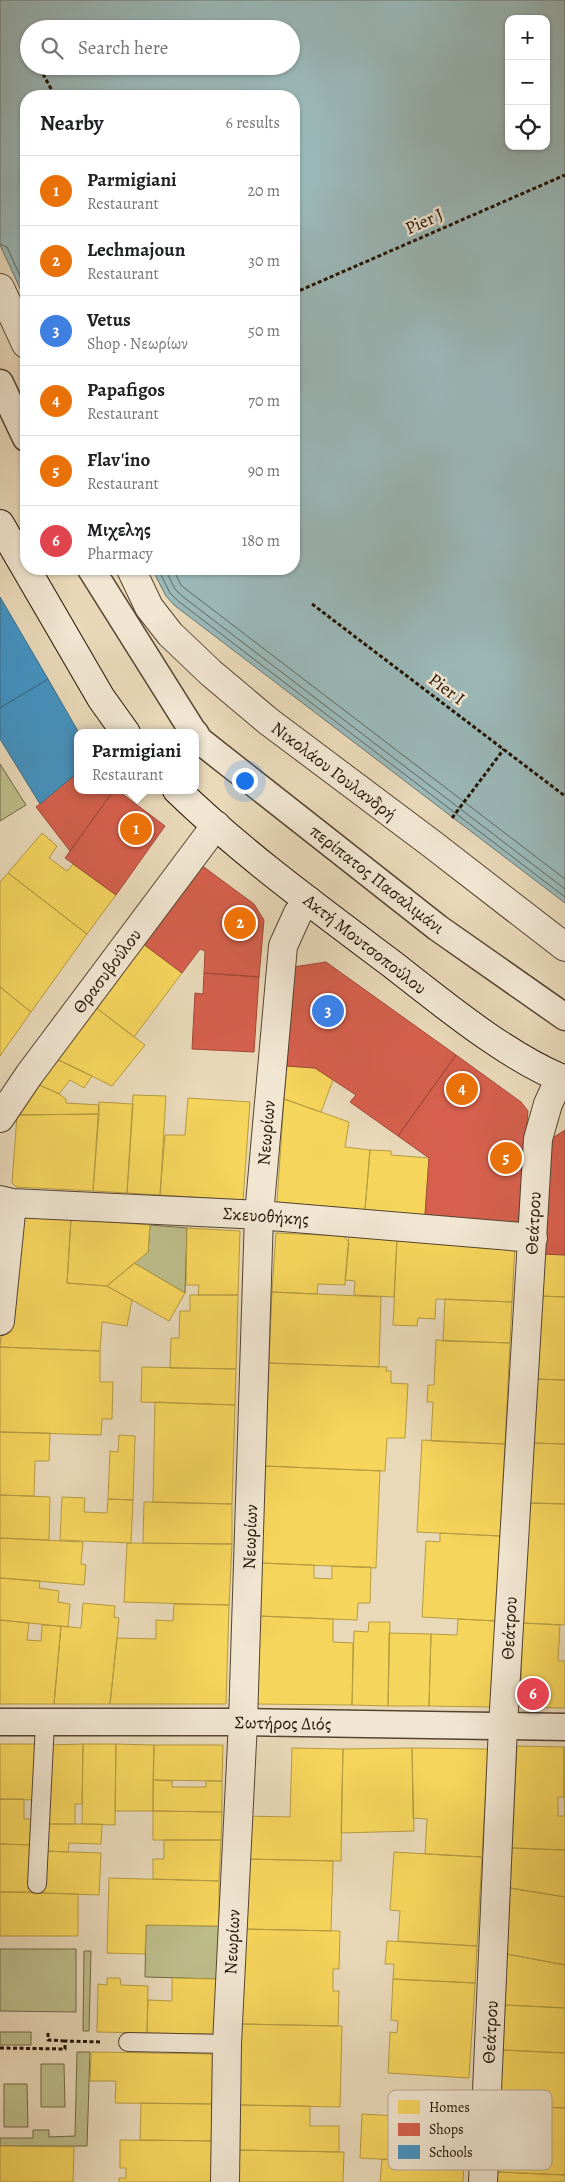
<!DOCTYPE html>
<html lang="en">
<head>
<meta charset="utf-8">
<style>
  :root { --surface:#fff; --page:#f6f6f6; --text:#202124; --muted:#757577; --line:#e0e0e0; --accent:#7c3aed }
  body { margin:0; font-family:Alegreya,serif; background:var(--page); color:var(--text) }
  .controls { position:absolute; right:15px; top:15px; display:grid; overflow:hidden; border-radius:10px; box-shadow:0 1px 4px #0004 }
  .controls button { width:45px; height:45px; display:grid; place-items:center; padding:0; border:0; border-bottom:1px solid var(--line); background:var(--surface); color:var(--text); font:25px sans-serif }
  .you { position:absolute; left:244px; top:780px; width:18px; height:18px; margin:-12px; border:4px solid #fff; border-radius:50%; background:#1a73e8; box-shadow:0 0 0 8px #1a73e833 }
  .badge { display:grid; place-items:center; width:32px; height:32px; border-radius:50%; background:var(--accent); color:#fff; font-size:16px; font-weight:700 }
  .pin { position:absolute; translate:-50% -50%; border:2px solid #fff; box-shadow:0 1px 5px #0006 }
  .popup { position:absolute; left:74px; top:729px; width:125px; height:65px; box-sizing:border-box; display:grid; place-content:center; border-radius:10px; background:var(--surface); filter:drop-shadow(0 1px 4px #0005); font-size:16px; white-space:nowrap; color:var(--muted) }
  .popup b { font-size:19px; color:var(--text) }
  .popup::after { content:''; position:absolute; left:50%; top:100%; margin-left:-10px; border:10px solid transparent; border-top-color:var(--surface) }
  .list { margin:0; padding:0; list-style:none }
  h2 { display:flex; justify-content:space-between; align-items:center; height:65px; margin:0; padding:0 20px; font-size:21px }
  h2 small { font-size:16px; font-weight:400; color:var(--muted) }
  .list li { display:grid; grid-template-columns:32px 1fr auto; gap:15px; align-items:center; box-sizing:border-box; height:70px; padding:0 20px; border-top:1px solid var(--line) }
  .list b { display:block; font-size:19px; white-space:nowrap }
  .list p { margin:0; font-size:16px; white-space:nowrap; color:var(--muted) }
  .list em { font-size:16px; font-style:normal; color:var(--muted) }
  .icon { flex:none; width:28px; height:28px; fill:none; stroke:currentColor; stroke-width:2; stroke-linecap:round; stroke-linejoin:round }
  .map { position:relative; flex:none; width:565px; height:2182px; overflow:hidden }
  .search { position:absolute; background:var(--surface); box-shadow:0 1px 4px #0004; left:20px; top:20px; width:280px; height:55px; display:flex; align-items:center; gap:12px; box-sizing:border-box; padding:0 18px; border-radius:28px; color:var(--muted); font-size:19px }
  .panel { position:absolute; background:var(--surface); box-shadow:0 1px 4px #0004; left:20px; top:90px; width:280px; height:485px; border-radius:20px }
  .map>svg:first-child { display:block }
  .green { fill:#bdbd8a; stroke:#706846 }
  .water { fill:#9ab8b8; stroke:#6a7670; fill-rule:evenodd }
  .homes { fill:#f6d55c; stroke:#b69b41 }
  .shops { fill:#d6604d; stroke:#a04937 }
  .schools { fill:#4393c3; stroke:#396d89 }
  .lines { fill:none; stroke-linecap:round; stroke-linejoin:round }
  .shore { stroke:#5e665e; stroke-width:1 }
  .service-casing { stroke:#544430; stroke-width:20 }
  .pedestrian-casing { stroke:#544430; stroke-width:29 }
  .minor-casing { stroke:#544430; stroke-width:30 }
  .secondary-casing { stroke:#221303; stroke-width:30 }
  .path { stroke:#221303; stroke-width:3; stroke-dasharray:4 2.5; stroke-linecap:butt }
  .service { stroke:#f1e6d2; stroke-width:18 }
  .pedestrian { stroke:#f1e6d2; stroke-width:26 }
  .minor { stroke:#f1e6d2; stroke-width:28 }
  .secondary { stroke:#f1e6d2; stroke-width:28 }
  .labels { text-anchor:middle; stroke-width:5; stroke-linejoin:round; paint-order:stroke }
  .street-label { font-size:18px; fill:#221303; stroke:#f1e6d2 }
  .key { fill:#f1e6d2; stroke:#b3a794; stroke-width:1 }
  .key-label { font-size:14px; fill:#221303 }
</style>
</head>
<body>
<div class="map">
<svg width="565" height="2182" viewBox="0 0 565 2182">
  <rect width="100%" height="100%" fill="#e9d9b9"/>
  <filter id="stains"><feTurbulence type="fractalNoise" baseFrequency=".004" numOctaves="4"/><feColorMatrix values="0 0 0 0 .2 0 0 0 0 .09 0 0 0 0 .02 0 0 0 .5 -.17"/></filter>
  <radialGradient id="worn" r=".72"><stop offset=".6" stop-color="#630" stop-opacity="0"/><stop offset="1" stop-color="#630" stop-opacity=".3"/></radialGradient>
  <!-- green -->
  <path class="green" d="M 0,764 L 26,805 L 0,821 Z
    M 150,1225 L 187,1228 L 185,1293 L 134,1263 L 148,1252 Z
    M 146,1925 L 219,1926 L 218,1979 L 145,1977 Z
    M 0,1949 L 76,1949 L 76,2012 L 0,2011 Z
    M 84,1951 L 91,1951 L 89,2031 L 83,2031 Z
    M 0,2032 L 31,2032 L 31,2045 L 0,2045 Z
    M 77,2052 L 90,2052 L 87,2146 L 0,2146 L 0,2138 L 33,2138 L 33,2130 L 49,2130 L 49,2137 L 75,2136 Z
    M 41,2064 L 64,2064 L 65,2107 L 41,2107 Z
    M 4,2084 L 27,2084 L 28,2127 L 4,2127 Z"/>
  <!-- water -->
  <path class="water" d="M 0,0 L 565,0 L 565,903 L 174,605 L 166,596 L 152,569 L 294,569 L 294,96 L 26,96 L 26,301 L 0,245 ZM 509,19 L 546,19 L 546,146 L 509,146 ZM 29,29 L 291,29 L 291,66 L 29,66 Z"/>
  <!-- homes -->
  <path class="homes" d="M 42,833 L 57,846 L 49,858 L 67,871 L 73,864 L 116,895 L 87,934 L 8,873 Z
    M 8,873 L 87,934 L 31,1012 L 0,987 L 0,882 Z
    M 138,940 L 182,973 L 134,1037 L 90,1003 Z
    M 0,987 L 31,1012 L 0,1056 Z
    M 90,1003 L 145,1045 L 112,1086 L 50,1056 Z
    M 50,1056 L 78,1069 L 92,1076 L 84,1088 L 70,1080 L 59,1094 L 31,1081 Z
    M 287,1066 L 315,1068 L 333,1080 L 321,1112 L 284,1099 Z
    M 31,1081 L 59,1094 L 66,1099 L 66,1103 L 99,1105 L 99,1114 L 17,1115 Z
    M 133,1095 L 166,1096 L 160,1195 L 127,1193 Z
    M 188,1098 L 250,1102 L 243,1200 L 160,1195 L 165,1135 L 185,1135 Z
    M 284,1099 L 349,1122 L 345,1147 L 370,1150 L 365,1210 L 277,1202 Z
    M 99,1102 L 133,1104 L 127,1193 L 93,1191 Z
    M 99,1114 L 93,1191 L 16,1187 L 12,1183 L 17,1115 Z
    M 370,1150 L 391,1151 L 391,1155 L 429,1158 L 425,1215 L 365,1210 Z
    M 11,1215 L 71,1219 L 67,1283 L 107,1286 L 132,1300 L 127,1326 L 102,1322 L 100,1351 L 0,1347 Z
    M 71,1219 L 150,1225 L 148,1252 L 107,1286 L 67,1283 Z
    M 187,1228 L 240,1231 L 238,1295 L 198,1295 L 199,1285 L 186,1285 Z
    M 276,1233 L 343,1236 L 349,1242 L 345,1285 L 318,1284 L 317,1294 L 272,1292 Z
    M 349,1236 L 397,1238 L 394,1297 L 354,1295 L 355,1281 L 345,1280 Z
    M 397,1238 L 515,1243 L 512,1302 L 436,1299 L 435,1319 L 418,1318 L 417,1326 L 393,1325 Z
    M 543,1254 L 565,1255 L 565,1297 L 541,1296 Z
    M 134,1263 L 185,1293 L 169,1321 L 107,1286 Z
    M 272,1292 L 381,1297 L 379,1367 L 269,1363 Z
    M 190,1295 L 238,1295 L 236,1369 L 170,1368 L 171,1338 L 179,1338 L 180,1311 L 190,1311 Z
    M 541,1296 L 565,1297 L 565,1380 L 536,1379 Z
    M 445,1299 L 512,1302 L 510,1343 L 443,1341 Z
    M 436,1340 L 510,1343 L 505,1444 L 431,1441 L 433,1402 L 427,1402 L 428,1385 L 434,1385 Z
    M 0,1347 L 100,1351 L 100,1382 L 113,1382 L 112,1419 L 102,1419 L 101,1435 L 0,1432 Z
    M 269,1363 L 387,1367 L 386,1371 L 391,1371 L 391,1383 L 408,1384 L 405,1438 L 387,1438 L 385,1471 L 265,1466 Z
    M 142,1367 L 236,1369 L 235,1405 L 141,1402 Z
    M 536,1379 L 565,1380 L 565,1444 L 533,1443 Z
    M 155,1402 L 235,1405 L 232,1504 L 153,1502 Z
    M 0,1432 L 50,1433 L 49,1461 L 35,1461 L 34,1496 L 0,1495 Z
    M 119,1435 L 135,1436 L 133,1500 L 108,1499 L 110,1451 L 118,1452 Z
    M 422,1440 L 505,1444 L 500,1536 L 417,1532 Z
    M 533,1443 L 565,1444 L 565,1504 L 530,1503 Z
    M 265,1466 L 380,1471 L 376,1568 L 260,1563 Z
    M 0,1495 L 50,1497 L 49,1540 L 0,1538 Z
    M 62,1497 L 85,1498 L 84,1512 L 107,1513 L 108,1499 L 133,1500 L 131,1543 L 60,1540 Z
    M 144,1502 L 232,1504 L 232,1544 L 143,1543 Z
    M 530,1503 L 565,1504 L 565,1625 L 523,1623 Z
    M 440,1533 L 500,1536 L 496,1621 L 422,1617 L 426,1541 L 440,1542 Z
    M 0,1538 L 83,1542 L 81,1564 L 86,1565 L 84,1585 L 0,1578 Z
    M 127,1543 L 232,1544 L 229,1605 L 124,1602 Z
    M 260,1563 L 314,1565 L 314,1578 L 332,1579 L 332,1566 L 371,1567 L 370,1603 L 358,1603 L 357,1620 L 258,1616 Z
    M 0,1578 L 40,1581 L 39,1588 L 59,1591 L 58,1602 L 70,1604 L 68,1627 L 0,1620 Z
    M 83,1603 L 115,1606 L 114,1617 L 119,1618 L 110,1704 L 54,1704 L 61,1626 L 81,1628 Z
    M 174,1604 L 229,1605 L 226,1704 L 110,1704 L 117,1638 L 156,1639 L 156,1620 L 173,1621 Z
    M 258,1616 L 333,1619 L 333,1642 L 353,1643 L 352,1705 L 254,1704 Z
    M 458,1619 L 496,1621 L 492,1707 L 429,1706 L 431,1634 L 457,1635 Z
    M 0,1620 L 29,1623 L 27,1640 L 41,1641 L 42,1625 L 61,1626 L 54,1704 L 0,1704 Z
    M 369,1622 L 390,1622 L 388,1706 L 352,1705 L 354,1631 L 368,1632 Z
    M 523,1623 L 560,1625 L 558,1661 L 565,1661 L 565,1708 L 520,1707 Z
    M 389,1633 L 431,1634 L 429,1706 L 388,1706 Z
    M 0,1744 L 37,1744 L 35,1800 L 0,1799 Z
    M 83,1744 L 82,1804 L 75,1804 L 75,1824 L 45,1824 L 48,1745 Z
    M 83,1744 L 116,1744 L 115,1825 L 82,1824 Z
    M 116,1744 L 154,1745 L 153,1811 L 115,1811 Z
    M 154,1745 L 223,1745 L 222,1781 L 153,1780 Z
    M 517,1746 L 564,1747 L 564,1797 L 558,1797 L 558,1816 L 565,1816 L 565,1850 L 512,1848 Z
    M 564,1747 L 565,1747 L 565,1816 L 564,1797 Z
    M 292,1748 L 343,1749 L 341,1861 L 245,1859 L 246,1816 L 290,1817 Z
    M 412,1748 L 414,1831 L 341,1833 L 343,1749 Z
    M 412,1748 L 488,1749 L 482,1857 L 425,1854 L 427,1819 L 413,1818 Z
    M 153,1780 L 172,1781 L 172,1787 L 206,1787 L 206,1781 L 222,1781 L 222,1812 L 153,1811 Z
    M 0,1799 L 24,1799 L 24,1819 L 35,1819 L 33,1845 L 0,1844 Z
    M 153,1811 L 222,1812 L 221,1840 L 153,1840 Z
    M 45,1824 L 102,1824 L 101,1844 L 69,1843 L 68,1852 L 44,1851 Z
    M 164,1840 L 221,1840 L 219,1881 L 153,1879 L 153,1859 L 164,1859 Z
    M 0,1844 L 33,1845 L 32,1892 L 0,1892 Z
    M 512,1848 L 565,1850 L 565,1897 L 510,1888 Z
    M 44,1851 L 101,1853 L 99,1895 L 42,1893 Z
    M 394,1852 L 482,1857 L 477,1946 L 398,1941 L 400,1911 L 390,1910 Z
    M 245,1859 L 333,1861 L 331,1931 L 243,1929 Z
    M 109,1878 L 219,1881 L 219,1926 L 146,1925 L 145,1954 L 107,1953 Z
    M 510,1888 L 565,1897 L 565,1965 L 507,1954 Z
    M 0,1892 L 78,1894 L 78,1936 L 0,1936 Z
    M 243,1929 L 340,1931 L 339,1969 L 333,1969 L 333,1991 L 339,1991 L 338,2026 L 241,2024 Z
    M 387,1941 L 477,1946 L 475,1983 L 393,1979 L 394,1964 L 385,1964 Z
    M 507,1954 L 565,1965 L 565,2008 L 505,2005 Z
    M 107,1978 L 120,1978 L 121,1985 L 148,1986 L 147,2033 L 97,2032 L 98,1984 L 107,1985 Z
    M 172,1978 L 218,1979 L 216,2034 L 147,2033 L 148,2000 L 172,2001 Z
    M 393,1979 L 475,1983 L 469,2078 L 388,2073 L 390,2032 L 397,2033 L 398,2021 L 391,2020 Z
    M 505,2005 L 565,2008 L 565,2053 L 503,2050 Z
    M 241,2024 L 342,2026 L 340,2107 L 239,2105 Z
    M 503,2050 L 565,2053 L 565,2108 L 500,2105 Z
    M 91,2052 L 216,2054 L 215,2104 L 115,2103 L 116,2081 L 90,2081 Z
    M 141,2103 L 215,2104 L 214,2141 L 140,2140 Z
    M 239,2105 L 310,2106 L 310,2126 L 339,2126 L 339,2152 L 237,2150 Z
    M 500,2105 L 565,2108 L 565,2175 L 497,2172 Z
    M 362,2114 L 467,2120 L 464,2164 L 360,2158 Z
    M 120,2140 L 214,2141 L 213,2182 L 119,2182 L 119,2178 L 126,2178 L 126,2168 L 120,2168 Z
    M 0,2146 L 74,2147 L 73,2182 L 0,2182 Z
    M 237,2150 L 344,2152 L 343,2182 L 237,2182 Z
    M 382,2159 L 464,2164 L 463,2182 L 380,2182 Z
    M 497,2172 L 565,2175 L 565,2182 L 497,2182 Z"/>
  <!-- shops -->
  <path class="shops" d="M 77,773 L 77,790 L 114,790 L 70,851 L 36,807 Z
    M 114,790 L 117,790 L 165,826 L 116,895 L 65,858 Z
    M 197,862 L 254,904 L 264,920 L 259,977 L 204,973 L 205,951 L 200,949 L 182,973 L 138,940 Z
    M 326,962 L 456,1055 L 398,1136 L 350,1102 L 356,1095 L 315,1068 L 287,1066 L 293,967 Z
    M 204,973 L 259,977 L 254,1052 L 192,1049 L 195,993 L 203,994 Z
    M 456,1055 L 521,1102 L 528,1111 L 518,1223 L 425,1215 L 429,1158 L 398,1136 Z
    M 565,1130 L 565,1255 L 543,1254 L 549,1140 Z"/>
  <!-- schools -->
  <path class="schools" d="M 0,597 L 48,679 L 0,708 Z
    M 48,679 L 79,733 L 77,773 L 40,804 L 0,739 L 0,708 Z"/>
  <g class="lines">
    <!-- shore -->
    <path class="shore" d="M 0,244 L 7,247 L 26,289
      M 158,569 L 170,593 L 178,601 L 565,897
      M 165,569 L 175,589 L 182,596 L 565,889
      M 173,569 L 181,585 L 187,590 L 565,879"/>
    <!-- service casing -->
    <g class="service-casing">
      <path id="service" d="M 37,1884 L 45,1723
        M 128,2042 L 227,2044"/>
    </g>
    <!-- pedestrian casing -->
    <g class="pedestrian-casing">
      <path id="pedestrian" d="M 0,383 L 26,438
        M 91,569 L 194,733
        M 195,733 L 199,740 L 438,928 L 565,1017
        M 0,1722 L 243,1722 L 565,1727"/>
    </g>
    <!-- minor casing -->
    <g class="minor-casing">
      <path id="minor" d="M 0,288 L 26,344
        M 131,569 L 149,607 L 170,634 L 211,673 L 268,721 L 432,844 L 565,947
        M 0,1118 L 29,1075 L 216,825
        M 0,1200 L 12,1203 L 259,1215 L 533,1238
        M 0,1321 L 12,1203
        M 225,2182 L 227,2044 L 243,1722 L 259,1215 L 283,946 L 298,913 L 309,901
        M 483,2182 L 503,1726 L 538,1139 L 548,1104 L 560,1078"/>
    </g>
    <!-- secondary casing -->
    <g class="secondary-casing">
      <path id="secondary" d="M 0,524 L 101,698 L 126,733
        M 177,790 C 243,854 319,909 392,964 C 442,1003 507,1057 565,1080"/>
    </g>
    <!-- path -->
    <path class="path" d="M 43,74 L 55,96
      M 294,293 L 565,175
      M 312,604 L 565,796
      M 452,818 L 504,749
      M 48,2033 L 48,2040 L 65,2041
      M 0,2048 L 65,2049 L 65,2041 L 102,2042"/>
    <!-- service -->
    <use href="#service" class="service"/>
    <!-- pedestrian -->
    <use href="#pedestrian" class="pedestrian"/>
    <!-- minor -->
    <use href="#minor" class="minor"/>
    <!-- secondary -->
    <use href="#secondary" class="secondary"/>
  </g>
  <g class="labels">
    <!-- street labels -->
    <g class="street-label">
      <text transform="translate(424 221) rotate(-24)" y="6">Pier J</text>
      <text transform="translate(447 689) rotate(37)" y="6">Pier I</text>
      <text transform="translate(334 771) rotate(37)" y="6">Νικολάου Γουλανδρή</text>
      <text transform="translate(377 879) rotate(38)" y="6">περίπατος Πασαλιμάνι</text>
      <text transform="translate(365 944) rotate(38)" y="6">Ακτή Μουτσοπούλου</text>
      <text transform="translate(107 971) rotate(-53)" y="6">Θρασυβούλου</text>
      <text transform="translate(266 1133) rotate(-85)" y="6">Νεωρίων</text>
      <text transform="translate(266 1216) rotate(4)" y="6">Σκευοθήκης</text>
      <text transform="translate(533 1223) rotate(-87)" y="6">Θεάτρου</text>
      <text transform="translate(250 1537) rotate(-88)" y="6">Νεωρίων</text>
      <text transform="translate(509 1628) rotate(-87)" y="6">Θεάτρου</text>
      <text transform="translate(283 1723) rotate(1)" y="6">Σωτήρος Διός</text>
      <text transform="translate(232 1942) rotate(-87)" y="6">Νεωρίων</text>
      <text transform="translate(490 2032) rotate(-87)" y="6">Θεάτρου</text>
    </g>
  </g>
  <!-- legend -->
  <rect x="388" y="2090" width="164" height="80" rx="8" class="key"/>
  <rect x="398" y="2100" width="22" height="14" fill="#f6d55c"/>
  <rect x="398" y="2123" width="22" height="13" fill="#d6604d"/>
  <rect x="398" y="2145" width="22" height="14" fill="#4393c3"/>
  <g class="key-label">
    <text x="429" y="2112">Homes</text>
    <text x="429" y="2134">Shops</text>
    <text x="429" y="2157">Schools</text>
  </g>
  <rect width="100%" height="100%" filter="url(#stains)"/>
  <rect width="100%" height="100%" fill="url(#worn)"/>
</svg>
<div class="controls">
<button>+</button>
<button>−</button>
<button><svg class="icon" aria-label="locate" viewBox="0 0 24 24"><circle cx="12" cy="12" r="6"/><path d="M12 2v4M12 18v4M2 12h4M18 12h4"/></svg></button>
</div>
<div class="you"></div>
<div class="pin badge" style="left:136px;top:829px;background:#e8710a">1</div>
<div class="popup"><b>Parmigiani</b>Restaurant</div>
<div class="pin badge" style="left:240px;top:923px;background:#e8710a">2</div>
<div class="pin badge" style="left:328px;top:1011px;background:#3f7fe0">3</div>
<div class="pin badge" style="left:462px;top:1089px;background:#e8710a">4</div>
<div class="pin badge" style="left:506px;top:1158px;background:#e8710a">5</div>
<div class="pin badge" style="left:533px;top:1694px;background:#e0444e">6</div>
<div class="search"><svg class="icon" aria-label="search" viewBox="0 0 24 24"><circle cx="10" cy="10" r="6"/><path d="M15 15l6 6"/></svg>Search here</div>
<section class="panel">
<h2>Nearby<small>6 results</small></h2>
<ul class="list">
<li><span class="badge" style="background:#e8710a">1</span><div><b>Parmigiani</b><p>Restaurant</p></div><em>20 m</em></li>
<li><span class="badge" style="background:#e8710a">2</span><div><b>Lechmajoun</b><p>Restaurant</p></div><em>30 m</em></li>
<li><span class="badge" style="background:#3f7fe0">3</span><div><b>Vetus</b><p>Shop · Νεωρίων</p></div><em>50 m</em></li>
<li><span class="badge" style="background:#e8710a">4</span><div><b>Papafigos</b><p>Restaurant</p></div><em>70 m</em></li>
<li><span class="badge" style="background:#e8710a">5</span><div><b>Flav'ino</b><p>Restaurant</p></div><em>90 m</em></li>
<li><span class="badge" style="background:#e0444e">6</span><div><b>Μιχελης</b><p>Pharmacy</p></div><em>180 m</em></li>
</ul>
</section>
</div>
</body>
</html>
